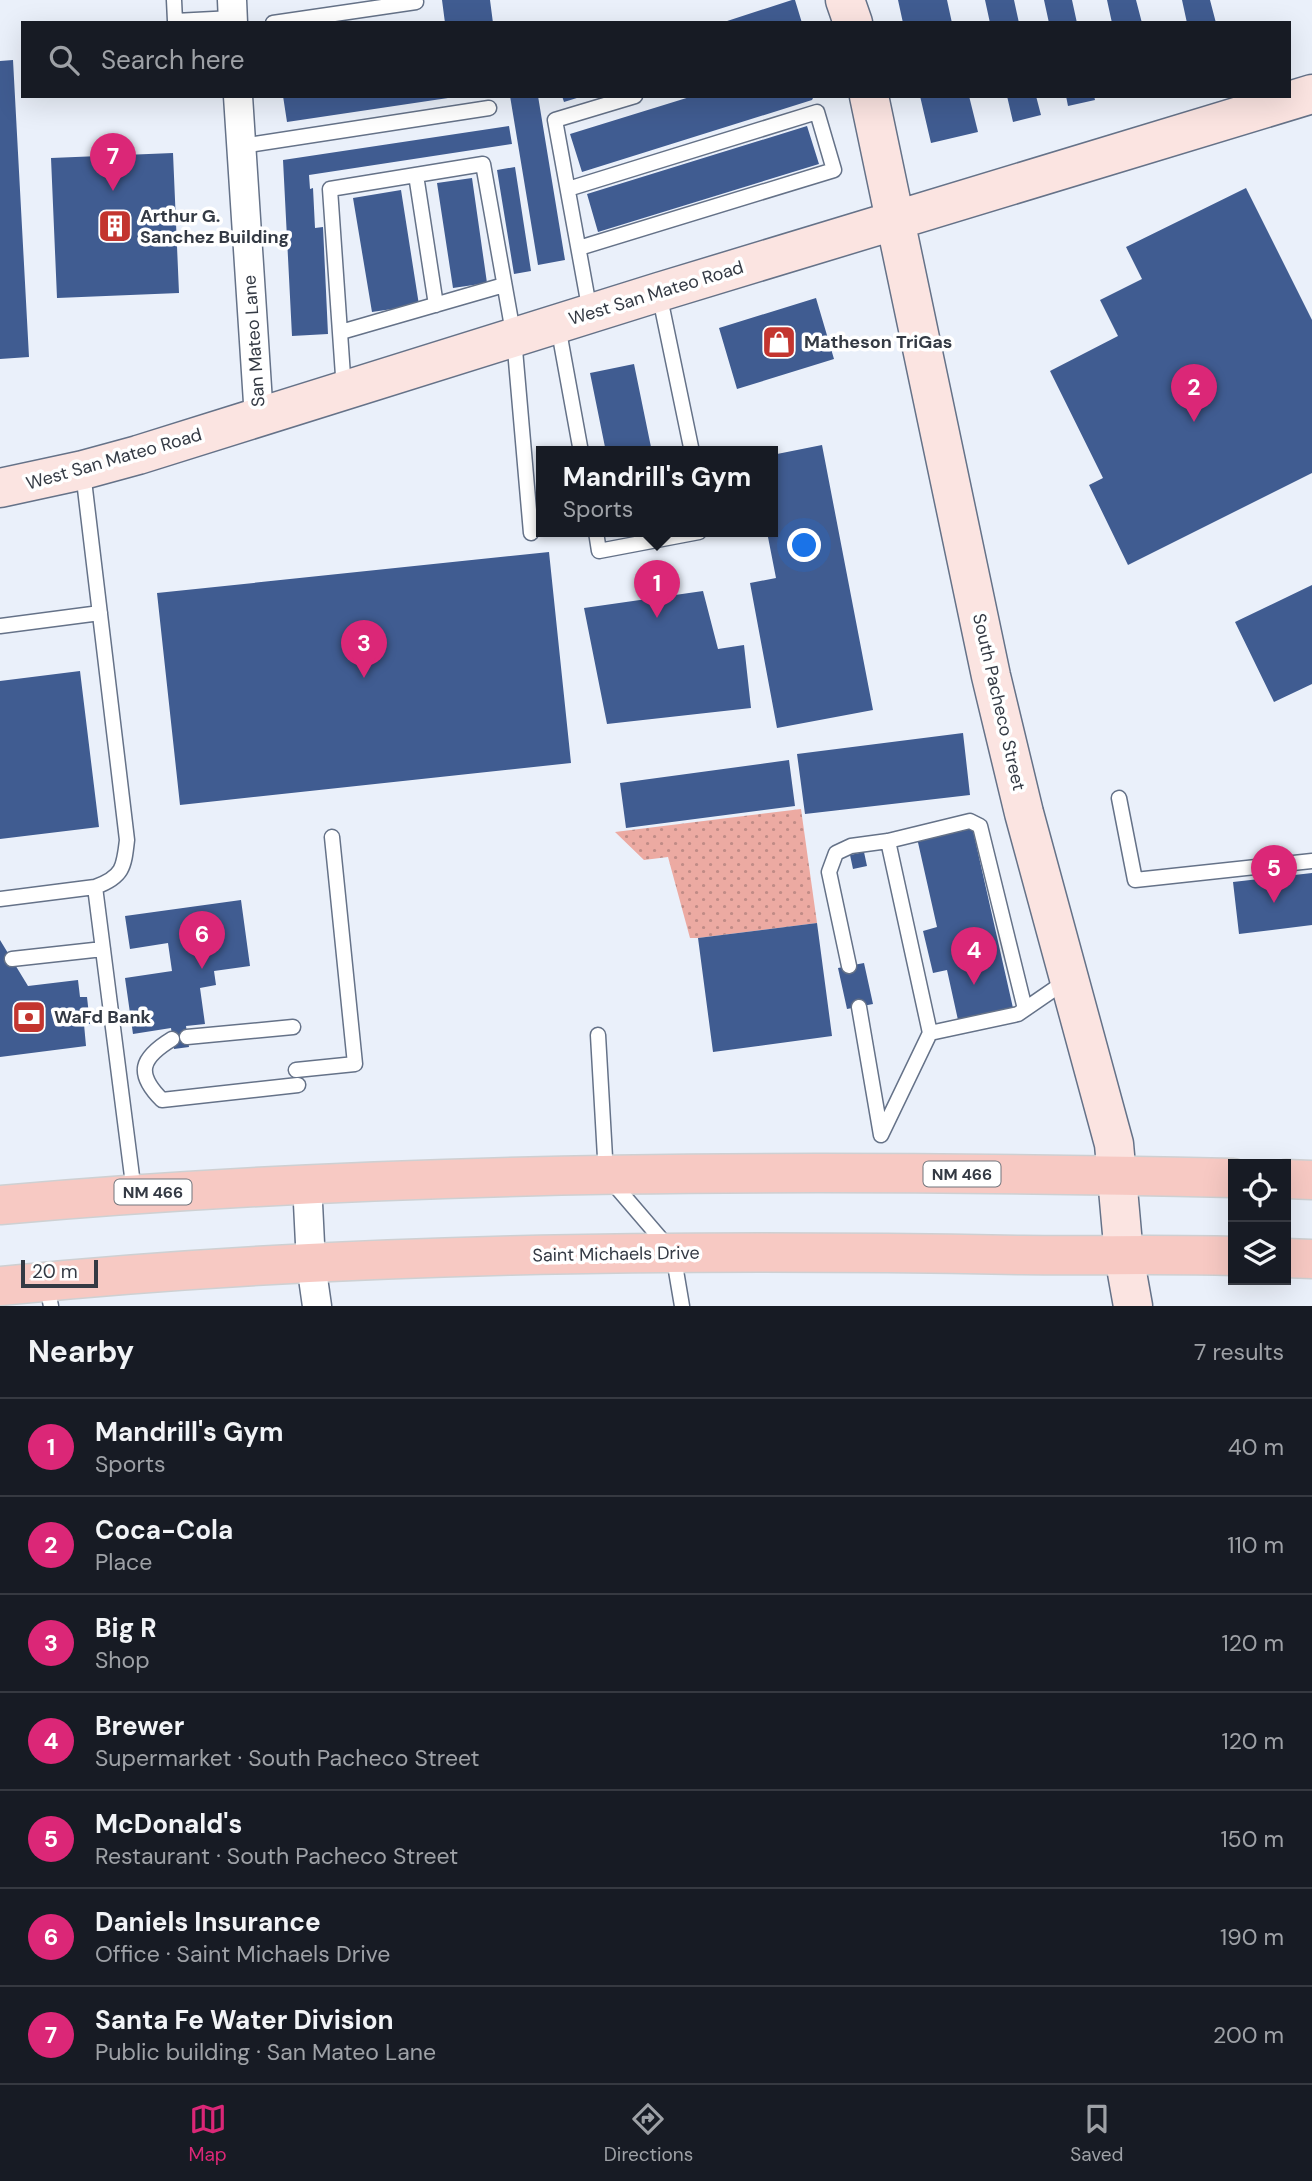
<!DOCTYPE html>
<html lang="en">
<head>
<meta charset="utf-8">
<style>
  :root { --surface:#171b24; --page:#242831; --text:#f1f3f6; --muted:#9ea1a6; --line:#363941; --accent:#db2777 }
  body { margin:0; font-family:"DM Sans",sans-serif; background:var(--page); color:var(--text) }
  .controls { position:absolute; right:21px; bottom:21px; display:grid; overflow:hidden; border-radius:0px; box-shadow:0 7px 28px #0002 }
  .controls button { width:63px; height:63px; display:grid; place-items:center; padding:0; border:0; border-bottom:2px solid var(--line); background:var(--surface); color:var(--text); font:35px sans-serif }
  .scale { position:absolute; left:21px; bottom:18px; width:77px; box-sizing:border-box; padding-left:7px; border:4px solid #343a44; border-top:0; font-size:19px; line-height:24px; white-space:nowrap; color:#343a44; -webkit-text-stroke:5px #fff; paint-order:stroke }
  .you { position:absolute; left:805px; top:546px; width:24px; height:24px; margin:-18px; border:5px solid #fff; border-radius:50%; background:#1a73e8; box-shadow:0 0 0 10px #1a73e833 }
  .badge { display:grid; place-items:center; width:46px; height:46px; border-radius:50%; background:var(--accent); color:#fff; font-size:23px; font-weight:700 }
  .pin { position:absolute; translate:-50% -58px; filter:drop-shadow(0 2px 4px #0008) }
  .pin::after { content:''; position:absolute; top:37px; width:24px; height:21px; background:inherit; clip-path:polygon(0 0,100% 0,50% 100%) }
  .popup { position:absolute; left:536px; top:446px; width:242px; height:91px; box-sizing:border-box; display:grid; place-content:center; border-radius:0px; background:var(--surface); filter:drop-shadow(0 2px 5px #0005); font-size:23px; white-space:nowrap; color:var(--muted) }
  .popup b { font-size:26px; color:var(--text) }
  .popup::after { content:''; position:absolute; left:50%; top:100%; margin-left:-14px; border:14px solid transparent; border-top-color:var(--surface) }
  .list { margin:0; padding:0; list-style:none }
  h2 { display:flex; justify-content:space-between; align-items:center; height:91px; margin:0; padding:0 28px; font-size:30px }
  h2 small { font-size:23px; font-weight:400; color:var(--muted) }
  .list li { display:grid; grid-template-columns:46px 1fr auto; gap:21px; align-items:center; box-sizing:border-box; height:98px; padding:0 28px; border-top:2px solid var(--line) }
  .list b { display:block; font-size:26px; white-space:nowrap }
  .list p { margin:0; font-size:23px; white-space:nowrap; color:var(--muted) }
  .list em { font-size:23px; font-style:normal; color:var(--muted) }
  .icon { flex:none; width:38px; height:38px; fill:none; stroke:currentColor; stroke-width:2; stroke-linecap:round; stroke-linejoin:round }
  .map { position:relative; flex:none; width:1312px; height:1306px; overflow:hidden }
  .search { position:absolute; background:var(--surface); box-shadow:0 7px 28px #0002; left:21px; right:21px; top:21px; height:77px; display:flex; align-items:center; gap:18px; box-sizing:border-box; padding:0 24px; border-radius:0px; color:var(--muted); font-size:26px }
  .sheet { height:777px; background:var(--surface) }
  nav { display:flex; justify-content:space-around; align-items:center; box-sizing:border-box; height:98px; border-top:2px solid var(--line); background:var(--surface); font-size:19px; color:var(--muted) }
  nav a { display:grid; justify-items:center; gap:4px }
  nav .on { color:var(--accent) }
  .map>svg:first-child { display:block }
  .grass { fill:url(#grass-dots) }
  .building { fill:#405c91 }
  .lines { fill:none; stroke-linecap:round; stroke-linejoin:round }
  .lane-casing { stroke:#657288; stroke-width:17 }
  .street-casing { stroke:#657288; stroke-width:31 }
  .secondary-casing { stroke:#657288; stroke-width:41 }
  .primary-casing { stroke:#ced0d2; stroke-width:41 }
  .lane { stroke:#fff; stroke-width:14 }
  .street { stroke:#fff; stroke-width:28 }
  .secondary { stroke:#fbe4e1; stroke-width:38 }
  .primary { stroke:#f7c9c3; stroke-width:38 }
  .labels { text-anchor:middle; stroke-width:7; stroke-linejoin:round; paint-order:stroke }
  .shield { fill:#fff; stroke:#71757c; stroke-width:2 }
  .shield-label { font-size:16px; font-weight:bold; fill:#343a44 }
  .poi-label { font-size:18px; font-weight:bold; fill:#343a44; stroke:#fff; text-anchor:start }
  .street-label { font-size:18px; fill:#343a44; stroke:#fff }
</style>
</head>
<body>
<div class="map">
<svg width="1312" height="1306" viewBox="0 0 1312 1306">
  <defs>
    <pattern id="grass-dots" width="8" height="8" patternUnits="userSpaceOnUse" patternTransform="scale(1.75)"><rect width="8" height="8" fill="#ecaaa2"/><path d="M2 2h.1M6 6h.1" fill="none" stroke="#c08b86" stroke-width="1.8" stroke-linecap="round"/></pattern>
  </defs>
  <rect width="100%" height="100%" fill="#eaf0fa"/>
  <!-- grass -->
  <path class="grass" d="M 801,809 L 817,923 L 698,938 L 690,938 L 668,857 L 644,860 L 615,832 Z"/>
  <!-- building -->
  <path class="building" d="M 442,0 L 490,0 L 493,23 L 445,23 Z
    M 795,0 L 802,23 L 721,23 L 792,0 Z
    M 898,0 L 947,0 L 952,23 L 903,23 Z
    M 985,0 L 1014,0 L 1019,23 L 990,23 Z
    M 1044,0 L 1072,0 L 1077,23 L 1049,23 Z
    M 1107,0 L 1136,0 L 1142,23 L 1112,23 Z
    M 1182,0 L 1210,0 L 1216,23 L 1187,23 Z
    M 13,60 L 29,357 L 0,359 L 0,61 Z
    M 283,96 L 448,96 L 448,98 L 287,122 Z
    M 510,96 L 538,96 L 565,260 L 538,265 Z
    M 562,96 L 580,96 L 580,97 L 564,102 Z
    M 693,96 L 814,96 L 812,100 L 582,172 L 570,134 Z
    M 920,96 L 969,96 L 978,132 L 931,143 Z
    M 1007,96 L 1036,96 L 1041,115 L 1013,122 Z
    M 1066,96 L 1094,96 L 1095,100 L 1068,106 Z
    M 509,126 L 512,144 L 309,175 L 310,189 L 313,188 L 315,228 L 323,227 L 328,334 L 292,336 L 283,160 Z
    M 807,126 L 819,164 L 598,232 L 587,194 Z
    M 173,153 L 179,293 L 57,298 L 51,158 Z
    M 515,167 L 531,271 L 514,274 L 497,170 Z
    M 472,178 L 487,283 L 453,288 L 437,183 Z
    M 1246,188 L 1312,320 L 1312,473 L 1128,565 L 1089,485 L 1103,478 L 1050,371 L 1118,336 L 1100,300 L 1142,279 L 1126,247 Z
    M 401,190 L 419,305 L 372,312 L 353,198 Z
    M 816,298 L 834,359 L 737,389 L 719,328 Z
    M 634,364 L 652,452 L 606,452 L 590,373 Z
    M 822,445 L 873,710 L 777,728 L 750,583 L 776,578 L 767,532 L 772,532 L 772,455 Z
    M 549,552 L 571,763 L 180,805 L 157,593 Z
    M 1312,585 L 1312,684 L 1274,702 L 1235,622 Z
    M 703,591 L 718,649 L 744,645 L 751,708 L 607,724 L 584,608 Z
    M 80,671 L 99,827 L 0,839 L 0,681 Z
    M 963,733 L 970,795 L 805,814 L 797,754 Z
    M 789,760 L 795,806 L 626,828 L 620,783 Z
    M 972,826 L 1013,1008 L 958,1020 L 947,970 L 933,973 L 923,931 L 937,927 L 917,838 Z
    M 864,852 L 867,866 L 853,869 L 850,855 Z
    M 1312,873 L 1312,925 L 1239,934 L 1233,882 Z
    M 241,900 L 250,966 L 214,971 L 216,985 L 200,988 L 205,1024 L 186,1026 L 189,1047 L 174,1049 L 171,1028 L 133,1034 L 125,978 L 172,971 L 168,943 L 130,949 L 125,916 Z
    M 817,923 L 832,1036 L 713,1052 L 698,938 Z
    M 0,940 L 28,986 L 78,980 L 80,997 L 87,997 L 90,1024 L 84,1024 L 86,1046 L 0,1057 Z
    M 864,963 L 873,1004 L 847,1009 L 838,968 Z"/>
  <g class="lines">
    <!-- lane casing -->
    <g class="lane-casing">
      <path id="lane" d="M 174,0 L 175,21 L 233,18
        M 273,23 L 416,2
        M 242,146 L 489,108
        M 416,175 L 436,305
        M 568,189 L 817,112 L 834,170 L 579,248
        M 659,293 L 692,452
        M 590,312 L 555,120 L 635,96
        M 558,326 L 581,452
        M 341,332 L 504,285
        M 344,390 L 330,189 L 483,164 L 514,338 L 531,533
        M 83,472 L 127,840 C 124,867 123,877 95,887
        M 596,532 L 599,551 L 699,532
        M 0,626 L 100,613
        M 1119,798 L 1135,880 L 1312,861
        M 888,841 L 930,1033
        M 0,899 L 95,887 L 134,1192
        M 12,959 L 103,949
        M 849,966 L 829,872 L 836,853 L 851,846 L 888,841 L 970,821 L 980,826 L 1025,1009
        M 859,1007 L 881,1135
        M 598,1035 L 606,1175 L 673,1253 L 682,1306
        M 187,1037 L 293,1027
        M 172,1039 C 141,1058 135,1073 162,1100 L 298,1085
        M 296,1070 L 355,1064 L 332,837
        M 881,1135 L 930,1033 L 1018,1014 L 1066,981
        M 46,1283 L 51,1306"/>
    </g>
    <!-- street casing -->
    <g class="street-casing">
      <path id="street" d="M 232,0 L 233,23
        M 238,96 L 259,418
        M 307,1183 L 311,1264 L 317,1306"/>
    </g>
    <!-- secondary casing -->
    <g class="secondary-casing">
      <path id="secondary" d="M 845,0 L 853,23
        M 869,96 L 991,676 L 1024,813 L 1114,1144 L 1124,1256 L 1133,1306
        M 0,488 L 83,470 L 138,455 L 659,292 L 1312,94"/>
    </g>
    <!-- primary casing -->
    <g class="primary-casing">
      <path id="primary" d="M 1286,1179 L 1312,1180
        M 0,1205 C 410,1169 822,1169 1233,1178
        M 1286,1258 L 1312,1259
        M 0,1286 C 339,1252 682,1249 1022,1255 C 1093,1256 1163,1254 1233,1256"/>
    </g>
    <!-- lane -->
    <use href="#lane" class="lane"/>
    <!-- street -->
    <use href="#street" class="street"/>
    <!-- secondary -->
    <use href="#secondary" class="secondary"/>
    <!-- primary -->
    <use href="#primary" class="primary"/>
  </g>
  <!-- icons -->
  <defs>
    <g id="building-square" transform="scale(1.75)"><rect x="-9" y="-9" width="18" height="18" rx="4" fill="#c3352f" stroke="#fff"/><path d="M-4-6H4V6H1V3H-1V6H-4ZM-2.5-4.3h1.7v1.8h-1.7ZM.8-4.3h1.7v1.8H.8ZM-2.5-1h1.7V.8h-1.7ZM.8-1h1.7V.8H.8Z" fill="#fff"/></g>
    <g id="shop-square" transform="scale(1.75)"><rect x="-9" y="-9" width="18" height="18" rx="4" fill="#c3352f" stroke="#fff"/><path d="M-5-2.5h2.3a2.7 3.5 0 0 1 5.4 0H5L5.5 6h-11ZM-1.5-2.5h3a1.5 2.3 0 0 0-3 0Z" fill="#fff"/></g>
    <g id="bank-square" transform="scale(1.75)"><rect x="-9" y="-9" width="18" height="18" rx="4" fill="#c3352f" stroke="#fff"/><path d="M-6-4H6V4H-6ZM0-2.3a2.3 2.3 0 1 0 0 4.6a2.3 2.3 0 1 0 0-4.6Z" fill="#fff"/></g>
  </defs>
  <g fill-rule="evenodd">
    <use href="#building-square" x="115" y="226"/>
    <use href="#shop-square" x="779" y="342"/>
    <use href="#bank-square" x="29" y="1017"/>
  </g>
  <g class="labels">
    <!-- shield labels -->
    <g class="shield">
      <rect x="923.5" y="1161.5" width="77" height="25" rx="5"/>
      <rect x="114.5" y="1179.5" width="77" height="25" rx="5"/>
    </g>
    <g class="shield-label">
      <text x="962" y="1180">NM 466</text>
      <text x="153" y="1198">NM 466</text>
    </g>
    <!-- poi labels -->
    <g class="poi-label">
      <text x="140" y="222">Arthur G.<tspan x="140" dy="21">Sanchez Building</tspan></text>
      <text x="804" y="348">Matheson TriGas</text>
      <text x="54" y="1023">WaFd Bank</text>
    </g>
    <!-- street labels -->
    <g class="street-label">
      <text transform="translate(656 293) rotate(-17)" y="6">West San Mateo Road</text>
      <text transform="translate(254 341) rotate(-94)" y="6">San Mateo Lane</text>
      <text transform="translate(114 459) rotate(-16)" y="6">West San Mateo Road</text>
      <text transform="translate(999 702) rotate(77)" y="6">South Pacheco Street</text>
      <text transform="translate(616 1254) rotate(-1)" y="6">Saint Michaels Drive</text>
    </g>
  </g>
</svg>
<div class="controls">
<button><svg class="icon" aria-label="locate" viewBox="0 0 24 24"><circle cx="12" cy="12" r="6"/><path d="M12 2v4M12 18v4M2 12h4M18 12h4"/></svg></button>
<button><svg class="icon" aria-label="layers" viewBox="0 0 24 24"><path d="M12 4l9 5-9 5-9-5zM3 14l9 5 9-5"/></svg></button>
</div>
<div class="scale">20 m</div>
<div class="you"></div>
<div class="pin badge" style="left:657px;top:618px">1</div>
<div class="popup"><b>Mandrill's Gym</b>Sports</div>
<div class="pin badge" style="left:1194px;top:422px">2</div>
<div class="pin badge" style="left:364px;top:678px">3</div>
<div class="pin badge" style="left:974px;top:985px">4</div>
<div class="pin badge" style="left:1274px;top:903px">5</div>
<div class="pin badge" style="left:202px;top:969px">6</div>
<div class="pin badge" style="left:113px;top:191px">7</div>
<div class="search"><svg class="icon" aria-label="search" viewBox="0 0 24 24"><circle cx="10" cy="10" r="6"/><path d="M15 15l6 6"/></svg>Search here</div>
</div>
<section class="sheet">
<h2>Nearby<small>7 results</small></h2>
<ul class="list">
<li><span class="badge">1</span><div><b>Mandrill's Gym</b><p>Sports</p></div><em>40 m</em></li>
<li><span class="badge">2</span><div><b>Coca-Cola</b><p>Place</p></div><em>110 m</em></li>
<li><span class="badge">3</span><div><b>Big R</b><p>Shop</p></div><em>120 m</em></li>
<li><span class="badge">4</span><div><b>Brewer</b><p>Supermarket · South Pacheco Street</p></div><em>120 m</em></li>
<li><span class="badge">5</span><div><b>McDonald's</b><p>Restaurant · South Pacheco Street</p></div><em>150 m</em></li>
<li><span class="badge">6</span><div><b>Daniels Insurance</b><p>Office · Saint Michaels Drive</p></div><em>190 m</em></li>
<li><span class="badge">7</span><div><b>Santa Fe Water Division</b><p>Public building · San Mateo Lane</p></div><em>200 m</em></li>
</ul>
</section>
<nav>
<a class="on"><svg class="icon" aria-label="map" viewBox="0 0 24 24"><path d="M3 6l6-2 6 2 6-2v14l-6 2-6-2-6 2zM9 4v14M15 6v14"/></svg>Map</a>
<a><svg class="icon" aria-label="directions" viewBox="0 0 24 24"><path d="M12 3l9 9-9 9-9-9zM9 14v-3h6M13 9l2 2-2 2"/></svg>Directions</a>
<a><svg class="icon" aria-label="saved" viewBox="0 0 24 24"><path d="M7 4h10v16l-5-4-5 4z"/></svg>Saved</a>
</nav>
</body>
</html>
